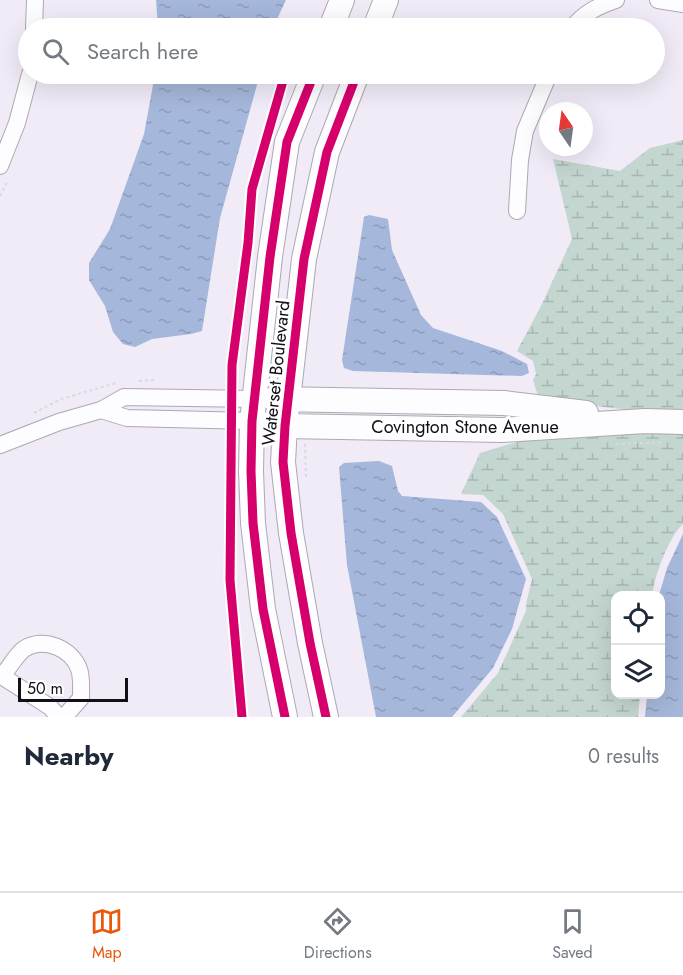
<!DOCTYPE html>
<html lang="en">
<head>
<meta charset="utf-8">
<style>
  :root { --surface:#fff; --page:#f6f6f7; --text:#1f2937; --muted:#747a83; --line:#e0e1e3; --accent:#ea580c }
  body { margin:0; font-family:Jost,sans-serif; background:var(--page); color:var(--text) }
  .controls { position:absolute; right:18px; bottom:18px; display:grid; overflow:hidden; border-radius:12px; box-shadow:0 6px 24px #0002 }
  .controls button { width:54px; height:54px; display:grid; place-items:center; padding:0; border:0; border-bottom:2px solid var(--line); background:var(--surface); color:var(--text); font:30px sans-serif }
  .compass { position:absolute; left:539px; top:102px; width:54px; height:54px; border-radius:50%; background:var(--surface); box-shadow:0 6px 24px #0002; rotate:347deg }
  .scale { position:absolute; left:18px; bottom:15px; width:110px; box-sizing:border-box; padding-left:6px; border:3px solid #130f16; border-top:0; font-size:16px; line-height:21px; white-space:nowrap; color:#130f16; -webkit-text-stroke:4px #fff; paint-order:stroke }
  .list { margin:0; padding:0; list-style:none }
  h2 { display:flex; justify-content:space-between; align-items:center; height:78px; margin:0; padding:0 24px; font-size:26px }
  h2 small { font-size:20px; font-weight:400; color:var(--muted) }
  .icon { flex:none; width:33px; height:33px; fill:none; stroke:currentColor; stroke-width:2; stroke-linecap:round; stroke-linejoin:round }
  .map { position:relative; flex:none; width:683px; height:717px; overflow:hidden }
  .search { position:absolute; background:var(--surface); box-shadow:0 6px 24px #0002; left:18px; right:18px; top:18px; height:66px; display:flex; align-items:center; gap:15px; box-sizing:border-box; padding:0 21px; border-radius:33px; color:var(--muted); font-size:22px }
  .sheet { height:174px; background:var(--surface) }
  nav { display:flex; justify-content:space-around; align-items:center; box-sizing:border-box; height:84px; border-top:2px solid var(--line); background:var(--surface); font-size:16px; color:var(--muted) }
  nav a { display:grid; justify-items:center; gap:3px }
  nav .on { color:var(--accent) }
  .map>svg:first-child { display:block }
  .wetland { fill:url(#wetland-marsh) }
  .water { fill:url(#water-ripples) }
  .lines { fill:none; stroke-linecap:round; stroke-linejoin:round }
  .street-casing { stroke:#ada8b2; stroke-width:18 }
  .secondary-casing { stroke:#ada8b2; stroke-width:26 }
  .path { stroke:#dbd9dd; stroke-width:2; stroke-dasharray:3 3; stroke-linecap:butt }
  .street { stroke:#fdfcfe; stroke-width:16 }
  .secondary { stroke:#fdfcfe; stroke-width:24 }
  .cycleway-casing { stroke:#fff; stroke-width:13 }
  .cycleway { stroke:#d6006c; stroke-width:9 }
  .labels { text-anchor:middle; stroke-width:6; stroke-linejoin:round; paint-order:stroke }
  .street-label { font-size:18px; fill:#130f16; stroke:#fff }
</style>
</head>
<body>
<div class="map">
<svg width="683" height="717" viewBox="0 0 683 717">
  <defs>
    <pattern id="wetland-marsh" width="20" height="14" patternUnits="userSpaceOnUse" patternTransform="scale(1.5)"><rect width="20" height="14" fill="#c3d6cf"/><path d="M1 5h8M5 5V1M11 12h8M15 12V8" fill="none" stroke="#a7b6b1"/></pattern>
    <pattern id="water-ripples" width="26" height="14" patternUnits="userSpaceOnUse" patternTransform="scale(1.5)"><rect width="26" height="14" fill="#a5b7da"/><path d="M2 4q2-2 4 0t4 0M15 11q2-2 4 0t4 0" fill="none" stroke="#8d9cba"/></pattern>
  </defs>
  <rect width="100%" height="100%" fill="#f1ebf7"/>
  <!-- wetland -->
  <path class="wetland" d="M 683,140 L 683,413 L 645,412 L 539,399 L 533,380 L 536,374 L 533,361 L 517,351 L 541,306 L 572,239 L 553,159 L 620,171 L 650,148 Z
    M 683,430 L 683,524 C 668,538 655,576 652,595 L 616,596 L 616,694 L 640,695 L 638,717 L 461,717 L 498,673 L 526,611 L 526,604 L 532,579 L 503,514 L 483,495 L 461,494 L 480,453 L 537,436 Z"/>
  <!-- water -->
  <path class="water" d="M 156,0 L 286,0 L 273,28 L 158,28 Z
    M 155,74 L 260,74 L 220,218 L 202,331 L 191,334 L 152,339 L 135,347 L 123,344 L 113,332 L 105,306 L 89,280 L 89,263 L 110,229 L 144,134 Z
    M 369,215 L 388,219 L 392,250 L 421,315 L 433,328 L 502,351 L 527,364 L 529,373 L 522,376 L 353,371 L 344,368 L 342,360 L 364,217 Z
    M 379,461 L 392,466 L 398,491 L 402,496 L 481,502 L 497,517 L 526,579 L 512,629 L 493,668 L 452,717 L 376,717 L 347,565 L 339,467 L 344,463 Z
    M 683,534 L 683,717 L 645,717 L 647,695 L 660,694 L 659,595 L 667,568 Z"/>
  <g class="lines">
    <!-- street casing -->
    <g class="street-casing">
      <path id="street" d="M 658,0 L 683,4
        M 34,28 L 35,0
        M 572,28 C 584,13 598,6 616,0
        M 0,166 L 17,123 L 30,74
        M 517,211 L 520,160 L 525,131 L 549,74
        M 252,421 L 127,418 L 101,410 L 124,397 L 256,399
        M 0,445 L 59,422 L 101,410
        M 0,675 L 50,707 L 59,717
        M 3,675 C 9,668 16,655 24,649 C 44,636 72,649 79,669 C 82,677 81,689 81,698 L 64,717"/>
    </g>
    <!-- secondary casing -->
    <g class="secondary-casing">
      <path id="secondary" d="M 331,28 L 342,0
        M 375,28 L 386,0
        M 274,399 L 504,403 L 586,413
        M 269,424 L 285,426 L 502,430 L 645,421 L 683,422
        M 285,717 L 263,609 L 253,523 L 251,471 L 252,421 L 270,257 L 287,142 L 314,74
        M 326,717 L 310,643 L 291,533 L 283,462 L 285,426 L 304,259 L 327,152 L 357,74"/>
    </g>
    <!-- path -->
    <path class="path" d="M 0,196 L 8,180
      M 139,381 L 154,380
      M 34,413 L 61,399 L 116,383
      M 305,444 L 306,477
      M 616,444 L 664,442"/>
    <!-- street -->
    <use href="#street" class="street"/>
    <!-- secondary -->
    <use href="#secondary" class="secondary"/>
    <!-- cycleway casing -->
    <g class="cycleway-casing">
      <path id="cycleway" d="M 242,717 L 230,580 L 232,365 L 248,243 L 252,189 L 285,74
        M 285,717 L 263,609 L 253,523 L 251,471 L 252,421 L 270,257 L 287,142 L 314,74
        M 326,717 L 310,643 L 291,533 L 283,462 L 285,426 L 304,259 L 327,152 L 357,74"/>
    </g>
    <!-- cycleway -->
    <use href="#cycleway" class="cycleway"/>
  </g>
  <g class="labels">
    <!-- street labels -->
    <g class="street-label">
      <text transform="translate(276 373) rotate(-84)" y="6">Waterset Boulevard</text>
      <text x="465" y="433">Covington Stone Avenue</text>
    </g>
  </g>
</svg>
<div class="controls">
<button><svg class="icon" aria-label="locate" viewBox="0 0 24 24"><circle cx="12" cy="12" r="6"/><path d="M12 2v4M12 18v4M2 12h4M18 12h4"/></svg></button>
<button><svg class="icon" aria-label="layers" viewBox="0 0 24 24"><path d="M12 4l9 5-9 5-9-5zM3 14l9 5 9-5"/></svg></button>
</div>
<svg class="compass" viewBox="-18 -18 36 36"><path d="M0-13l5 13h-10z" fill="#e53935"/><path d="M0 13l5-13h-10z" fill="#747a83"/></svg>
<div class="scale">50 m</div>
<div class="search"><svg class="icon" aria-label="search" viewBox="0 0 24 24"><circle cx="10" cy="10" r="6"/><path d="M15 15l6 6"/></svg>Search here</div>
</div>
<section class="sheet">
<h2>Nearby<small>0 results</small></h2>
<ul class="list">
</ul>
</section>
<nav>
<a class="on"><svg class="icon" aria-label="map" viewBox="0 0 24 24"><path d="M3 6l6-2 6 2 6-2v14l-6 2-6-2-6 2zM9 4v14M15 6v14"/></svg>Map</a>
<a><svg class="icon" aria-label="directions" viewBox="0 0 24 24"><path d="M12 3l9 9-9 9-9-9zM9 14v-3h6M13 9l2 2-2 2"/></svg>Directions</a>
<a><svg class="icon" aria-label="saved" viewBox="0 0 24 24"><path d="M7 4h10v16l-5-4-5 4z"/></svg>Saved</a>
</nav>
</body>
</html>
